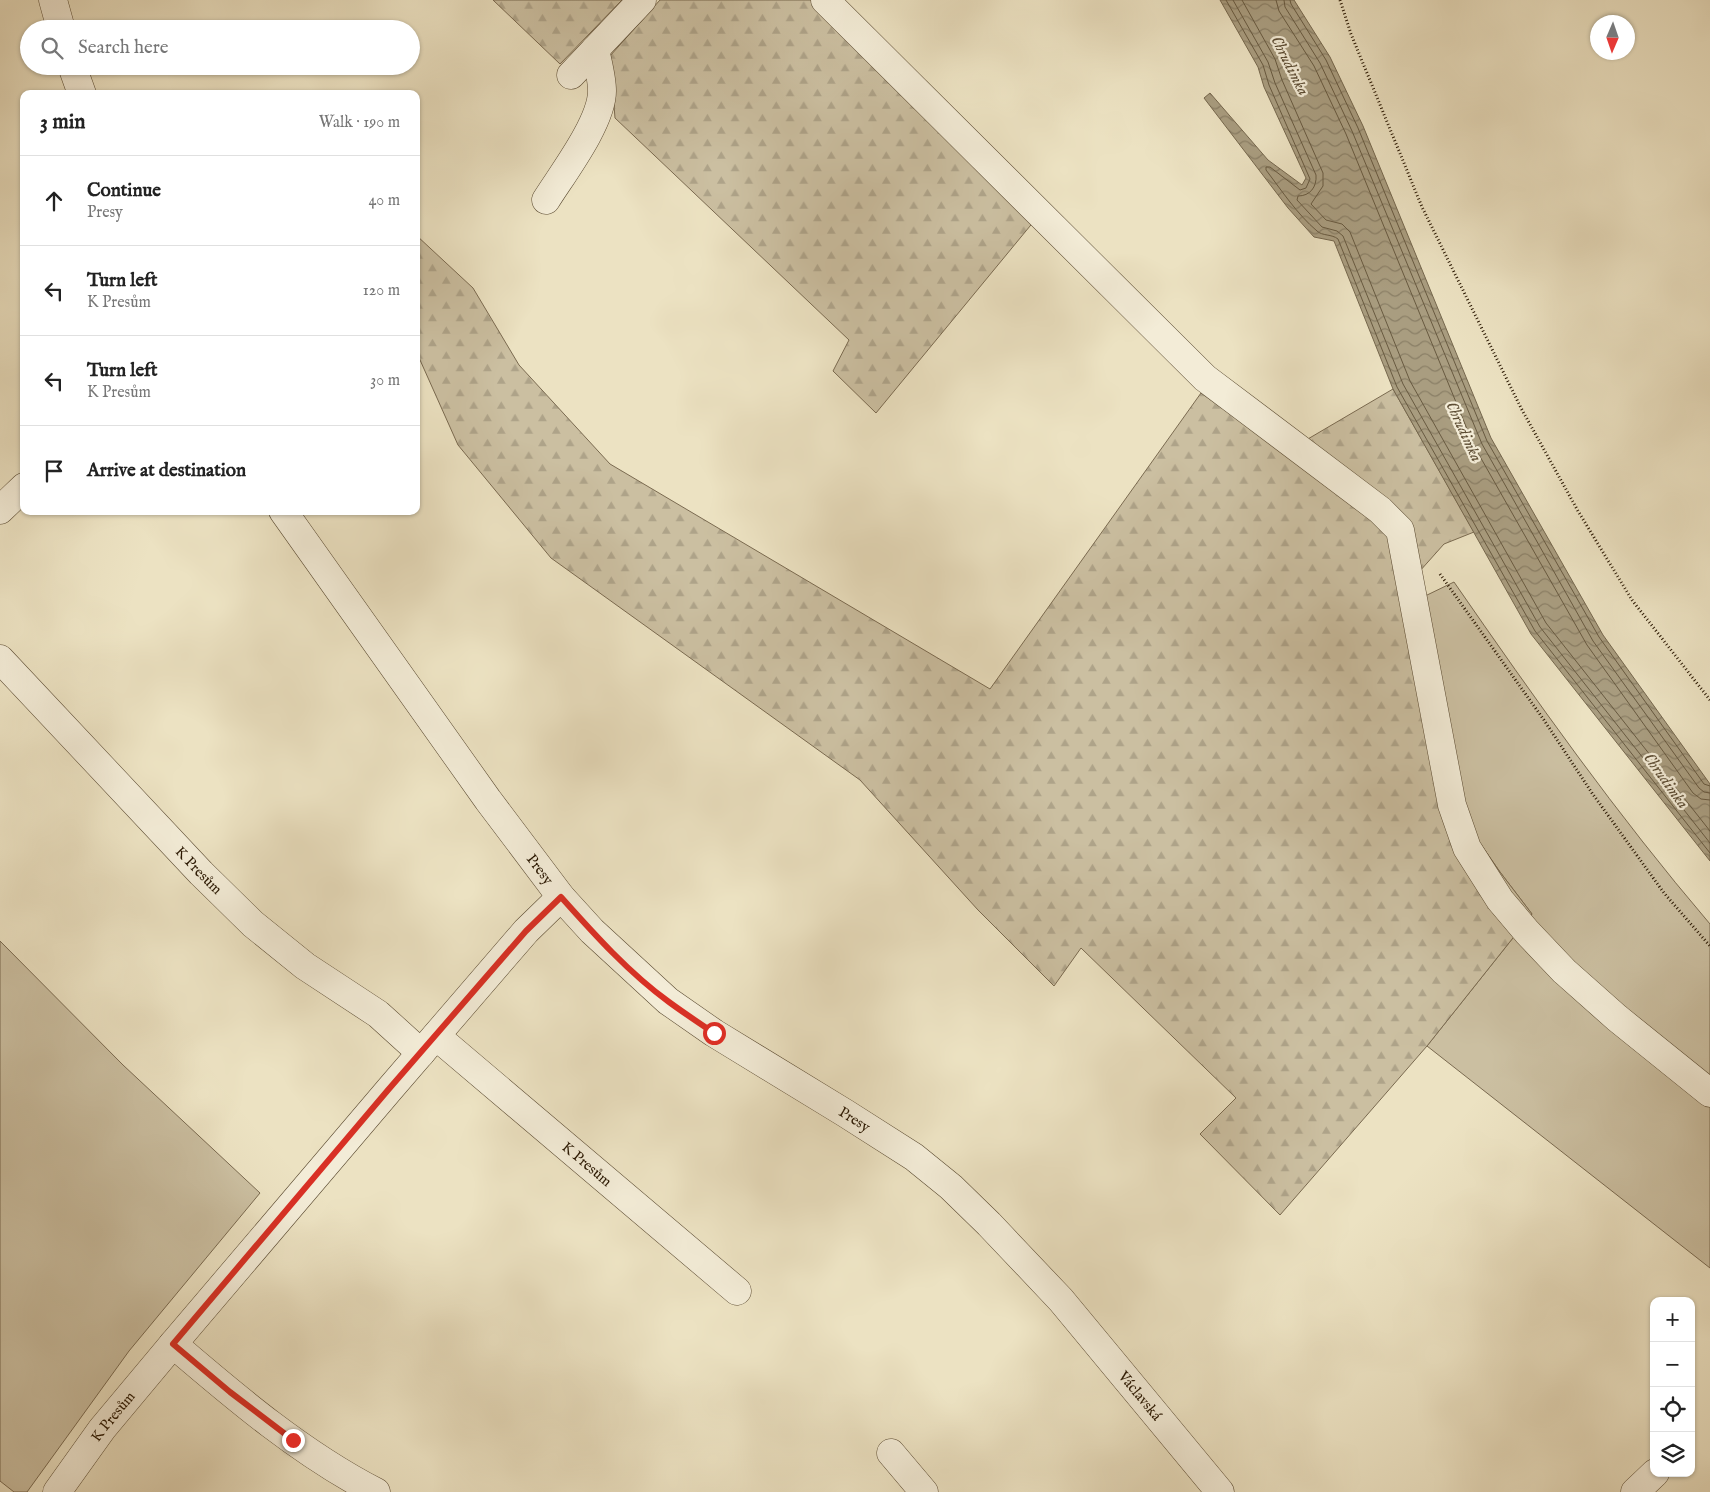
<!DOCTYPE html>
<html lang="en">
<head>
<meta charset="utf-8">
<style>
  :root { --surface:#fff; --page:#f6f6f6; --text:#222; --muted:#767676; --line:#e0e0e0 }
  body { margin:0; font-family:"IM FELL English",serif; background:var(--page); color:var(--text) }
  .controls { position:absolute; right:15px; bottom:15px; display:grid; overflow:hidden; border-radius:10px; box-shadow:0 1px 4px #0004 }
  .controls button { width:45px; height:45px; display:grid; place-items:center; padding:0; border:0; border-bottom:1px solid var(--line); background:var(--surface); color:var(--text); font:25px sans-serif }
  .compass { position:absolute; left:1590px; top:15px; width:45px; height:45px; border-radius:50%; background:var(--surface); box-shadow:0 1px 4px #0004; rotate:182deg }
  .stop { position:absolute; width:15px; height:15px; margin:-11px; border:4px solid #d93025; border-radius:50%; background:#fff }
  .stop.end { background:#d93025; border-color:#fff; box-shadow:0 1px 5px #0008 }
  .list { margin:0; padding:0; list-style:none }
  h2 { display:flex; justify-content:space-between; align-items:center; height:65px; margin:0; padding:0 20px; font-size:21px }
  h2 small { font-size:16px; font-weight:400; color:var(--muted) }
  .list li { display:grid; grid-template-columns:32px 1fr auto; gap:15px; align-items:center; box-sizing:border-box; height:90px; padding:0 20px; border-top:1px solid var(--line) }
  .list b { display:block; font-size:19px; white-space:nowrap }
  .list p { margin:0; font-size:16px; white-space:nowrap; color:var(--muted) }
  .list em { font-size:16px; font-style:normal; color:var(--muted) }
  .icon { flex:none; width:28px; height:28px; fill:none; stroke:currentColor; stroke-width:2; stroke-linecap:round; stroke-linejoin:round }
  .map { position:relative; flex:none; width:1710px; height:1492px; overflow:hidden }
  .search { position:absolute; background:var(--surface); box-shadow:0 1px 4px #0004; left:20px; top:20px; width:400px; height:55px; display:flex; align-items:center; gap:12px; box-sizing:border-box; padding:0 18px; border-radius:28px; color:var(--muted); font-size:19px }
  .panel { position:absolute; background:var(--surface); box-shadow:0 1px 4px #0004; left:20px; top:90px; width:400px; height:425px; border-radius:10px }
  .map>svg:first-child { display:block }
  .green { fill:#cbbfa1; stroke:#7a6a50 }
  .forest { fill:url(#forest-firs); stroke:#7a6a50 }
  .water { fill:url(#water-waves); stroke:#75674d }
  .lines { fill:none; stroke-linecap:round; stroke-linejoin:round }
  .shore { stroke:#685a40; stroke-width:1 }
  .minor-casing { stroke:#594930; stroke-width:29 }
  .path { stroke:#281600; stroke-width:3; stroke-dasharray:1 2.5; stroke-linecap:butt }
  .minor { stroke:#f3ecd7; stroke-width:28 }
  .route { stroke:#d93025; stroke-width:6 }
  .labels { text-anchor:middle; stroke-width:4.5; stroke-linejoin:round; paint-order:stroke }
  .street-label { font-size:15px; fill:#281600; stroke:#f3ecd7 }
  .water-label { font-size:16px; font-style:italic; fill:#5c4c33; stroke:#f3ecd7 }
</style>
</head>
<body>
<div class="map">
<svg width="1710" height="1492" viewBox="0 0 1710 1492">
  <defs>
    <pattern id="forest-firs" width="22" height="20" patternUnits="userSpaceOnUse" patternTransform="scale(1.25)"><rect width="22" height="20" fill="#cbbfa1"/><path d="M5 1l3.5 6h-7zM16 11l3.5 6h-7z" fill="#aea389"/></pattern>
    <pattern id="water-waves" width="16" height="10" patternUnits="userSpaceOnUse" patternTransform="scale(1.25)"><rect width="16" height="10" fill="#a99d80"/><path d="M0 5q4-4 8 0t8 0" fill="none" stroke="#8a7f66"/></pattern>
  </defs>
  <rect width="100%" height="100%" fill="#ece2c2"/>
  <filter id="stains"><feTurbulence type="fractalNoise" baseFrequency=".004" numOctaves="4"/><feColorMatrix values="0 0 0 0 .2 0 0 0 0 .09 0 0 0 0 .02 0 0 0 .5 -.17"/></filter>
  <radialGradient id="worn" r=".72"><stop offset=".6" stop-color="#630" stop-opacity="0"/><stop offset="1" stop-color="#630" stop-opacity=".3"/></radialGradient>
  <!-- green -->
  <path class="green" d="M 1454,582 C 1535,699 1617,815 1710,924 L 1710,1268 L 1427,1046 L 1532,914 L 1500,872 L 1466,823 L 1423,597 Z
    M 0,941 L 123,1065 L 260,1193 L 129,1351 L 27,1492 L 14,1492 L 0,1481 Z"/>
  <!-- forest -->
  <path class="forest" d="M 493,0 L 622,0 L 560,64 Z
    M 660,0 L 813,0 L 1035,220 L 876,413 L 833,371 L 849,340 L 615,118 L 610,56 Z
    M 416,235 L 473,288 L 519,365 L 610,464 L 990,689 L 1201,393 L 1284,453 L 1393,389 L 1474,532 L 1444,544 L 1419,572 L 1466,823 L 1500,872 L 1532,914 L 1427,1046 L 1280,1215 L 1200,1134 L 1236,1098 L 1081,948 L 1054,986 L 978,910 L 860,780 L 551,558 L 458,445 L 416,351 Z"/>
  <!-- water -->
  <path class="water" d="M 1220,0 L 1294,0 L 1330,57 L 1363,126 L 1491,438 L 1603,635 L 1710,784 L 1710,861 L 1531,634 L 1393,389 L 1334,241 L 1314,237 L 1288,208 L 1204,98 L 1210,93 L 1268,160 L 1302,185 L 1306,178 L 1264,87 L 1258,67 Z"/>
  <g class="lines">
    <!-- shore -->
    <path class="shore" d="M 1226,0 L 1263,65 L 1269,85 L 1310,179 L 1306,188 L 1300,190 L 1270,167 L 1266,167 L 1266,170 C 1282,191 1297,214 1317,231 C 1322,236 1332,234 1338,239 L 1397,387 L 1535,631 L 1710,853
      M 1233,0 L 1268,62 L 1275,83 L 1316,175 C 1317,187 1310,196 1298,196 L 1297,200 L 1322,227 L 1337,231 L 1343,236 L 1403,384 L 1540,627 L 1710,843
      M 1242,0 L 1275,59 L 1282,80 L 1323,173 L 1323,186 L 1311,204 L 1326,220 L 1342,224 L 1350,232 L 1410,381 L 1546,623 L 1710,831
      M 1276,0 L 1279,11 L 1314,66 L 1346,134 L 1474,446 L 1587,645 L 1693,793 L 1701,799 L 1710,800
      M 1284,0 L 1285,7 L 1320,63 L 1352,131 L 1482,444 L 1593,641 L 1699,788 L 1704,792 L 1710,793
      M 1290,0 L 1291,4 L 1326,60 L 1358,128 L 1487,441 L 1599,637 L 1704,784 L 1710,786"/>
    <!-- minor casing -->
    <g class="minor-casing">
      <g id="minor">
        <path d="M 53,0 L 61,29"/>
        <path d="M 825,0 L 1205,378 L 1380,510 L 1400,530 L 1452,805 L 1467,848 L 1500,900 L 1527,932 L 1564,971 L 1617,1018 L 1710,1093"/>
        <path d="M 72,66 L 82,94"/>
        <path d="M 571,75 L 642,0"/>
        <path d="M 546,200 C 563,173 602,122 602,91 C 602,78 598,63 595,50"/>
        <path d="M 0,510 L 24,487"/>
        <path id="s1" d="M 283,511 L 488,800 L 561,897 L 592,931 L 668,1001 L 714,1033 L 845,1113 L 914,1157 L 951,1187 L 989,1224 L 1061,1300 L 1220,1492"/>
        <path id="s2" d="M 0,659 L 201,873 L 253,924 L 305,966 L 378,1014 L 421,1053"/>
        <path id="s3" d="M 436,1036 L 737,1291"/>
        <path d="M 173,1344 C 236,1398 302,1454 376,1492"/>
        <path d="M 891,1453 L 924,1492"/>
        <path id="s4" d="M 57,1492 L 102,1429 L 173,1344 L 389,1090 L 526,931 L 561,897"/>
        <path d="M 1635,1492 L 1655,1473"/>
      </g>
    </g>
    <!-- path -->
    <path class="path" d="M 1340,0 L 1351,34 L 1422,207 L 1521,408 L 1578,511 L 1632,600 L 1710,700
      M 1440,574 L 1544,720 L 1592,793 L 1664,893 L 1710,946"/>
    <!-- minor -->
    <use href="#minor" class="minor"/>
  </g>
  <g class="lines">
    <!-- route -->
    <path class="route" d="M 293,1440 L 230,1392 L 173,1344 L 388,1090 L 526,931 L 561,897 C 594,934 629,973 669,1002 C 684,1013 699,1023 714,1033"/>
  </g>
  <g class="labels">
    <!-- street labels -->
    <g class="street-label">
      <text dy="5" stroke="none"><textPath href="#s2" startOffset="290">K Presům</textPath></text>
      <text dy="5" stroke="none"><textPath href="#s1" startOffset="441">Presy</textPath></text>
      <text dy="5" stroke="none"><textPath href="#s1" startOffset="846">Presy</textPath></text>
      <text dy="5" stroke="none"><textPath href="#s3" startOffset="198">K Presům</textPath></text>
      <text dy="5" stroke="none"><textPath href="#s1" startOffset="1246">Václavská</textPath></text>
      <text dy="5" stroke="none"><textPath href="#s4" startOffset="94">K Presům</textPath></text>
    </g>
    <!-- water labels -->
    <g class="water-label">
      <text transform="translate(1291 65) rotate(63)" y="6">Chrudimka</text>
      <text transform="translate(1465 431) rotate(65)" y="6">Chrudimka</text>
      <text transform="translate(1667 780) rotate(54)" y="6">Chrudimka</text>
    </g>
  </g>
  <rect width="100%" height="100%" filter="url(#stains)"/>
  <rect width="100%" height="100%" fill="url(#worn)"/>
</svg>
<div class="controls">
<button>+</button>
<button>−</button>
<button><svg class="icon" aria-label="locate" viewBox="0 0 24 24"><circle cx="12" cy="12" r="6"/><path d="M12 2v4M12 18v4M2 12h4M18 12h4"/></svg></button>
<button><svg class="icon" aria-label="layers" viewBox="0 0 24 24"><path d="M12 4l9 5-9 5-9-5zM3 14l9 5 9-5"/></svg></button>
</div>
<svg class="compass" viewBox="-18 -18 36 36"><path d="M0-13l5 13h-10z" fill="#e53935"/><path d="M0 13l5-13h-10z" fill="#767676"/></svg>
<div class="stop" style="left:714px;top:1033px"></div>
<div class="stop end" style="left:293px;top:1440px"></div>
<div class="search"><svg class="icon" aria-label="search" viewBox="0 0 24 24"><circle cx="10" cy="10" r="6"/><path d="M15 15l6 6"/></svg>Search here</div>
<section class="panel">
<h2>3 min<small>Walk · 190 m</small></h2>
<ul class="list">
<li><svg class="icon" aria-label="ahead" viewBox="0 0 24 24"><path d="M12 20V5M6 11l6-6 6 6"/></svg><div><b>Continue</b><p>Presy</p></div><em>40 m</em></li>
<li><svg class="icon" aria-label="left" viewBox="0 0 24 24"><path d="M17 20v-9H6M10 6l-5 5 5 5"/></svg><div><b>Turn left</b><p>K Presům</p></div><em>120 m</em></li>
<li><svg class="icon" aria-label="left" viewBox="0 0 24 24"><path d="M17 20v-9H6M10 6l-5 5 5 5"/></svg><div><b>Turn left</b><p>K Presům</p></div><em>30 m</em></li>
<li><svg class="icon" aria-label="arrive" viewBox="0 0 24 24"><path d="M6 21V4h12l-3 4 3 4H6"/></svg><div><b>Arrive at destination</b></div></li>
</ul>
</section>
</div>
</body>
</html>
